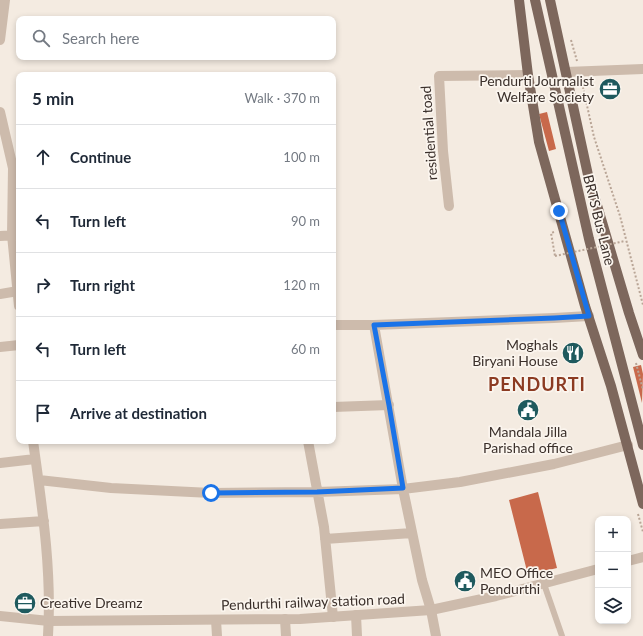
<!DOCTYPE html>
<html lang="en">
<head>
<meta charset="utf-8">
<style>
  :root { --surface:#fff; --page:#f6f6f7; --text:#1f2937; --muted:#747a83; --line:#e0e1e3 }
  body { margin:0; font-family:Lato,sans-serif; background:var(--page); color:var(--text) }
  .controls { position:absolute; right:12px; bottom:12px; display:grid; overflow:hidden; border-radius:8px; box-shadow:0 2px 6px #0003 }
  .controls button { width:36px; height:36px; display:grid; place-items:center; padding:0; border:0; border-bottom:1px solid var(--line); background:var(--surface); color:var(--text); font:20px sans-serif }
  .stop { position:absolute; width:12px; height:12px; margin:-9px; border:3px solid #1a73e8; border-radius:50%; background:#fff }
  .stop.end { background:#1a73e8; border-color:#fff; box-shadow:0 1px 4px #0008 }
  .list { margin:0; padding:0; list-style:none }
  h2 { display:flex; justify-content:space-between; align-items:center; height:52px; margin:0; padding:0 16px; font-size:17px }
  h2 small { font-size:13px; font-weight:400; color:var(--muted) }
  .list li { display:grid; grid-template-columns:26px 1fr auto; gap:12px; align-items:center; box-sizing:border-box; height:64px; padding:0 16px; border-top:1px solid var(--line) }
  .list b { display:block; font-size:15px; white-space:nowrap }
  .list em { font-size:13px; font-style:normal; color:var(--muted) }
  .icon { flex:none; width:22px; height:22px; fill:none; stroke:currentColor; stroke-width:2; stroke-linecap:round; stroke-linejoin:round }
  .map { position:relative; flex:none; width:643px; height:636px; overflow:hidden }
  .search { position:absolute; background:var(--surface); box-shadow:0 2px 6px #0003; left:16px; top:16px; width:320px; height:44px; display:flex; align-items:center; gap:10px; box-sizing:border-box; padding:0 14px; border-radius:8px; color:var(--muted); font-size:15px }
  .panel { position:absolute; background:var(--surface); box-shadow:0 2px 6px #0003; left:16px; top:72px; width:320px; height:372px; border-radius:8px }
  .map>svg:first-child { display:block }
  .building { fill:#c8694b }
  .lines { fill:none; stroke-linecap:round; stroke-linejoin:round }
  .path { stroke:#b9a596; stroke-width:2; stroke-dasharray:2 2; stroke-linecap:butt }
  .service { stroke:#cdbbac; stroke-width:6 }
  .minor { stroke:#cdbbac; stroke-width:10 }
  .tertiary { stroke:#cdbbac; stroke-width:10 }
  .primary { stroke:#7d675c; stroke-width:10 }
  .path-bridge { stroke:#b9a596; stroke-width:2; stroke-dasharray:2 2; stroke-linecap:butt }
  .route { stroke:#1a73e8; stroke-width:5 }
  .labels { text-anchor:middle; stroke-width:3.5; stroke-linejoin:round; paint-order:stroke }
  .poi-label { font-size:14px; fill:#3b302b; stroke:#fbf5ee; text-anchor:end }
  .street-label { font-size:14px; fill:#3b302b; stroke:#fbf5ee }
  .district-label { font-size:18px; font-weight:bold; letter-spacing:1px; fill:#8c3b22; stroke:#fbf5ee }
</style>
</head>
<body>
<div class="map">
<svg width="643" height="636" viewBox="0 0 643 636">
  <rect width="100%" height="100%" fill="#f4ebe1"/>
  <!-- building -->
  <path class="building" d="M 547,112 L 556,149 L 549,151 L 539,114 Z
    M 641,365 L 643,374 L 642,403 L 633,367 Z
    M 538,492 L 557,568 L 528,575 L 509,500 Z"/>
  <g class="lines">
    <!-- path -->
    <path class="path" d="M 571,40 L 577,61
      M 582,83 L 594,137 L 620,216 L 643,305
      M 554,232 L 551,233 L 555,256
      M 636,363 L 643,390
      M 638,514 L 643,532"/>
    <!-- service -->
    <path class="service" d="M 544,584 L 562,636"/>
    <!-- minor -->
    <path class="minor" d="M 0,40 L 5,0
      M 566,72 L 643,69
      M 0,112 L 13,168 L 12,235 L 19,306
      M 449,206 L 443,151 L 439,76 L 528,75
      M 0,236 L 19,235
      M 0,294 L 18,291
      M 333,325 L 374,325 L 403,489 L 422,580 L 431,610 L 436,636
      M 374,325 L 554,318 L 589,316
      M 0,347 L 19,345
      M 333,407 L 389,405
      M 33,441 C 42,506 52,570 48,636
      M 308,441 L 324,527 L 333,617
      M 0,463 L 35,459
      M 39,480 L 111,488 L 211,493 L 317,492 L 403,489 L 460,482 L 554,464 L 628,445
      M 0,524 L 44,521
      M 325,539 L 412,533
      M 356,615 L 357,636
      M 285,619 L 286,636
      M 216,620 L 217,636"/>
    <!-- tertiary -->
    <path class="tertiary" d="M 628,561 L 643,557
      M 0,616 L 49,621 L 300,619 L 431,610 L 496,596 L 598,569"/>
    <!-- primary -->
    <path class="primary" d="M 519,0 L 528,75 L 539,142 L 585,306 L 611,386 L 643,504
      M 535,0 L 589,239 L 643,445
      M 550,0 L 588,175 L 629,313 L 643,355"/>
    <!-- path-bridge -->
    <path class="path-bridge" d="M 555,256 L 625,241"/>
  </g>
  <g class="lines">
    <!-- route -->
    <path class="route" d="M 211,493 L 317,492 L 403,488 L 389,405 L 374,325 L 554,318 L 589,316 L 559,211"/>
  </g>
  <!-- icons -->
  <defs>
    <g id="office-disc" transform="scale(1.15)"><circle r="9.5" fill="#1f5a5e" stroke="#fbf5ee"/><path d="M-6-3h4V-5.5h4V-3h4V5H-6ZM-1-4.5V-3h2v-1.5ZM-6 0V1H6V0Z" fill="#fff"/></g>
    <g id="restaurant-disc" transform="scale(1.15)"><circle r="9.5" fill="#1f5a5e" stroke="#fbf5ee"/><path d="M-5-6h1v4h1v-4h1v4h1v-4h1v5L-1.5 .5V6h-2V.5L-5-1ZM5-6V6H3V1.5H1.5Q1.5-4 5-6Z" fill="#fff"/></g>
    <g id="civic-disc" transform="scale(1.15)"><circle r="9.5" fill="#1f5a5e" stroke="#fbf5ee"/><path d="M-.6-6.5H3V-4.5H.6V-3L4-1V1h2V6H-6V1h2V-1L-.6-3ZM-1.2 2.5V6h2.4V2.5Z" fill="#fff"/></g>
  </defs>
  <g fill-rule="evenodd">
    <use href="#office-disc" x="610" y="89"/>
    <use href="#restaurant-disc" x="573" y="353"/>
    <use href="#civic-disc" x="528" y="410"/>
    <use href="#civic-disc" x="465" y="581"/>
    <use href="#office-disc" x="25" y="603"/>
  </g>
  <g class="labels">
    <!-- poi labels -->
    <g class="poi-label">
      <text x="594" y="86">Pendurti Journalist<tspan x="594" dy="16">Welfare Society</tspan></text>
      <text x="558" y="350">Moghals<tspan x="558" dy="16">Biryani House</tspan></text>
      <text x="528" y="437" text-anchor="middle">Mandala Jilla<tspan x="528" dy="16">Parishad office</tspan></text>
      <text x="480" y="578" text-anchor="start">MEO Office<tspan x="480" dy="16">Pendurthi</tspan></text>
      <text x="40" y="608" text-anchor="start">Creative Dreamz</text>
    </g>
    <!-- street labels -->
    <g class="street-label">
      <text transform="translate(429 133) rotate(-94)" y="5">residential toad</text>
      <text transform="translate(599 220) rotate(76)" y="5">BRTS Bus Lane</text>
      <text transform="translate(313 602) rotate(-2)" y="5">Pendurthi railway station road</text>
    </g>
    <!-- district labels -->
    <g class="district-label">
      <text x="537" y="391">PENDURTI</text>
    </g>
  </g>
</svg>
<div class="controls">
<button>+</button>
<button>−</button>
<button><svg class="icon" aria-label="layers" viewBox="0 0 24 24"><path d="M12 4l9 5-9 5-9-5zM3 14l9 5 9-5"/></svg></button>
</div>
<div class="stop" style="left:211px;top:493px"></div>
<div class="stop end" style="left:559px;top:211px"></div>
<div class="search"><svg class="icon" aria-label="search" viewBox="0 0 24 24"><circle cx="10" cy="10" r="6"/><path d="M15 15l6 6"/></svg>Search here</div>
<section class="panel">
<h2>5 min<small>Walk · 370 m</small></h2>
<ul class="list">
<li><svg class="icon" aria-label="ahead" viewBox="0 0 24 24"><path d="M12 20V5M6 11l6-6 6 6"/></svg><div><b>Continue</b></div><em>100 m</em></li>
<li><svg class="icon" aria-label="left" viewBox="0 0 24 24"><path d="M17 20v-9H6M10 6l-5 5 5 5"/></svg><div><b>Turn left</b></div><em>90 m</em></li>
<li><svg class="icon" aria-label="right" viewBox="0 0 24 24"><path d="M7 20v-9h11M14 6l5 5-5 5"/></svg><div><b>Turn right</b></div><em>120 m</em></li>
<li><svg class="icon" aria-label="left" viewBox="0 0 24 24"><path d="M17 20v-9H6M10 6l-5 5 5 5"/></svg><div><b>Turn left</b></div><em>60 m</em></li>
<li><svg class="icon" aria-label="arrive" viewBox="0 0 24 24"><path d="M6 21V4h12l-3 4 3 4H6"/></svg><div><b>Arrive at destination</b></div></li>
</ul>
</section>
</div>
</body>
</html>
